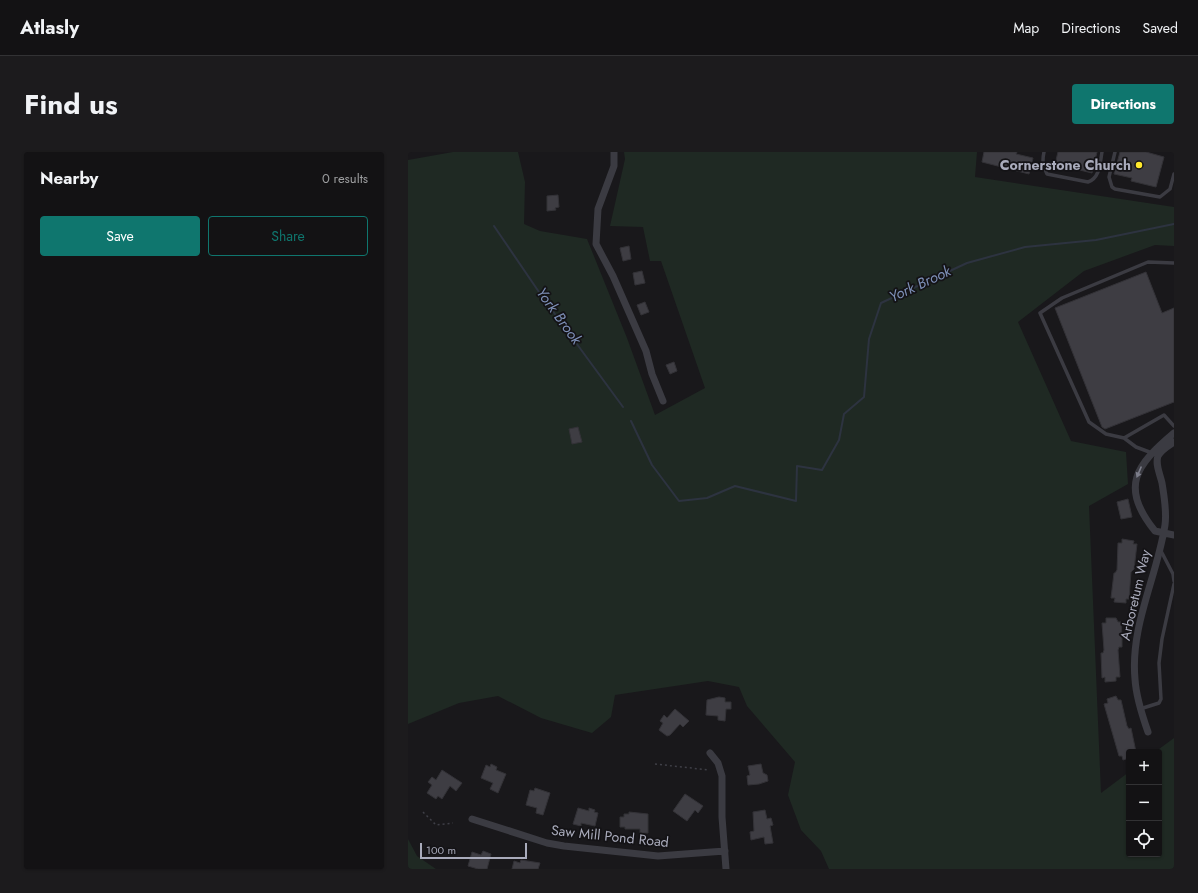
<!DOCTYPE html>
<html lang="en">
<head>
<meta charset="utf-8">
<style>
  :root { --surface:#131214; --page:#1c1b1d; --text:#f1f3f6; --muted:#9d9ea0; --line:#323234; --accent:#0f766e }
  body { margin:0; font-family:Jost,sans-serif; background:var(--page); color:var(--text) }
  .controls { position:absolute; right:12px; bottom:12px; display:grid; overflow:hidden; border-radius:4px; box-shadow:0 1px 3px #0004 }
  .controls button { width:36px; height:36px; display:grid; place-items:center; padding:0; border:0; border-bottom:1px solid var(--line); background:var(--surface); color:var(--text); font:20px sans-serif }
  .scale { position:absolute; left:12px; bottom:10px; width:107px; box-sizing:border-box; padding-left:4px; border:2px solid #a9abbb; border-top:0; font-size:11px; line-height:14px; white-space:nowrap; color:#a9abbb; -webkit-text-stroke:3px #141316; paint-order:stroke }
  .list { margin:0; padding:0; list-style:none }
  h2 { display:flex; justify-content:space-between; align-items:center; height:52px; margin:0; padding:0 16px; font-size:17px }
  h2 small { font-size:13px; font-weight:400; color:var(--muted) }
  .actions { display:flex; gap:8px; padding:12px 16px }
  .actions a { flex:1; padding:9px 0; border:1px solid var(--accent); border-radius:4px; text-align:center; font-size:14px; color:var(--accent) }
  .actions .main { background:var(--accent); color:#fff }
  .icon { flex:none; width:22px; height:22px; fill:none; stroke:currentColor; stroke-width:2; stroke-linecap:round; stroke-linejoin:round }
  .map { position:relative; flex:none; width:766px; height:717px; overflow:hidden; border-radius:4px }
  header { display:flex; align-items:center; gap:24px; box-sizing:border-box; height:56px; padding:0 20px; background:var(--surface); border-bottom:1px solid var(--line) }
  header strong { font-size:19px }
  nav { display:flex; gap:22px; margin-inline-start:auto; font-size:14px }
  .intro { display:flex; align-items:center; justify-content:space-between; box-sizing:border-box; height:96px; padding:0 24px }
  h1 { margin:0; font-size:28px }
  .button { padding:10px 18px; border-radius:4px; background:var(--accent); color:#fff; font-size:14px; font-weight:700 }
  main { display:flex; gap:24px; padding:0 24px }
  aside { flex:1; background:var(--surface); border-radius:4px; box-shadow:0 1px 3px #0004 }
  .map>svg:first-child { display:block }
  .green { fill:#1f2923 }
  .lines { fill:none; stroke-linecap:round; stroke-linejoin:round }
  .stream { stroke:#2d3340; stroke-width:2 }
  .building { fill:#3e3d43; stroke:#333237 }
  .path { stroke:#3f3f47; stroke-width:1.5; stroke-dasharray:2 3; stroke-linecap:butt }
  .service { stroke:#3b3b42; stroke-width:3.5 }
  .minor { stroke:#3b3b42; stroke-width:7 }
  .oneway { fill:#7d7e8b }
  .poi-dot { fill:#ffe92c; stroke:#141316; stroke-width:1.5 }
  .labels { text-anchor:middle; stroke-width:3.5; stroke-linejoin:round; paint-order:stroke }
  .poi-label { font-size:14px; font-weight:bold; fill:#a9abbb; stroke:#141316; text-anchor:end }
  .street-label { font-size:14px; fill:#a9abbb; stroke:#141316 }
  .water-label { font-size:15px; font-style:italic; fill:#7e90b8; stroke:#141316 }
</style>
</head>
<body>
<header>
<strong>Atlasly</strong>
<nav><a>Map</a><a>Directions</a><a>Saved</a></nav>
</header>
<div class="intro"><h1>Find us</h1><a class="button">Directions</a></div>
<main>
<aside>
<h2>Nearby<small>0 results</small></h2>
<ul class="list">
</ul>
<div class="actions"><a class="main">Save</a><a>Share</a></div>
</aside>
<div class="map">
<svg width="766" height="717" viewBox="0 0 766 717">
  <rect width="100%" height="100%" fill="#19181b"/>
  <!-- green -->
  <path class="green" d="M 45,0 L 110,0 L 117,30 L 116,72 L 132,79 L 179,87 L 219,186 L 247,263 L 297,236 L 253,109 L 242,109 L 235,75 L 202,74 L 217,7 L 216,0 L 569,0 L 567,25 L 766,55 L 766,94 L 747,93 L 676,119 L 610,170 L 663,289 L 718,300 L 720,332 L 681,354 L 693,641 L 721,620 L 721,702 L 751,702 L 751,600 L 747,600 L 766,586 L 766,717 L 421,717 L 413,699 L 393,678 L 380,643 L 387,610 L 339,554 L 331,535 L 300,529 L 207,543 L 203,565 L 184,581 L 133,566 L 90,544 L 51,551 L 0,572 L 0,8 Z
    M 0,687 L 9,704 L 28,717 L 0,717 Z"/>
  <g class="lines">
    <!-- stream -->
    <path class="stream" d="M 86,74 L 133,143 L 215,255
      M 223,269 L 244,313 L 271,349 L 299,346 L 327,334 L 388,349 L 389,314 L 414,318 L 431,288 L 436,262 L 456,245 L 461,187 L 473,151 L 559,111 L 617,95 L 688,88 L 766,72"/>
  </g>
  <!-- building -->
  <path class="building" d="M 576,0 L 609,0 L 608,2 L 625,6 L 621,22 L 574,10 Z
    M 650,0 L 689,0 L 684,21 L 647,12 Z
    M 712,0 L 738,0 L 756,5 L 748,35 L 723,29 L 724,26 L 706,22 Z
    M 150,43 L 151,55 L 147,56 L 148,58 L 139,59 L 139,44 Z
    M 221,94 L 223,107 L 215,109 L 212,96 Z
    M 234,119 L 237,131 L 227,133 L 225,121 Z
    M 738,120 L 754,161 L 766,156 L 766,250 L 697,277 L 694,275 L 647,156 Z
    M 237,150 L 241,160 L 233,163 L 229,153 Z
    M 266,210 L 269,219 L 262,222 L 258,213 Z
    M 170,275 L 174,290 L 164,292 L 161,277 Z
    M 720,347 L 724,365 L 713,367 L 709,350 Z
    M 714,387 L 726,389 L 725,392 L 729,392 L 726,417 L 723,420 L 721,447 L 718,447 L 718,451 L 706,450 L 707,446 L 703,446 L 706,421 L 707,421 L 709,418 L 710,391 L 714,391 Z
    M 698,466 L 708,466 L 710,470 L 713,470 L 714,484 L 714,495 L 711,495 L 710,498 L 712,525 L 708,525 L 708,529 L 697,530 L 697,525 L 694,526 L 693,501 L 695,501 L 696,498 L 694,471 L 698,471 Z
    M 708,544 L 710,548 L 713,548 L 719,574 L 721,577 L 723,576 L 728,600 L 721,600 L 721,606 L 715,608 L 714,604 L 711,604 L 696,552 L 700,551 L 699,547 Z
    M 311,545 L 317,546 L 317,550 L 323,550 L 323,557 L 318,557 L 317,569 L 310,568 L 310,564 L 298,563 L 299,548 Z
    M 267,557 L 281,569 L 275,575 L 272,572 L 262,583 L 259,584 L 251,578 L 255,571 L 252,569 L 256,563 L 259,566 Z
    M 83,612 L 89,615 L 88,618 L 98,622 L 90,641 L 82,637 L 85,631 L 73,626 L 78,613 L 82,615 Z
    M 353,612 L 355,621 L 359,623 L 360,629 L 351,632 L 340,633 L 339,624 L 342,623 L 340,614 Z
    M 34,618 L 54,631 L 48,639 L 42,634 L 34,647 L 30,644 L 28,647 L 19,641 L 24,633 L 20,630 L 24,625 L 28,628 Z
    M 127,636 L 142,641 L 135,663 L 128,661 L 129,656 L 118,653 L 122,638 L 126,639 Z
    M 277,642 L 295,654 L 290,661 L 287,658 L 279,669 L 265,659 Z
    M 170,656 L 181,659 L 181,656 L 187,658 L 186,660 L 190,661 L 187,674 L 173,671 L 173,674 L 165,672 Z
    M 357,658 L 359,667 L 363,666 L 365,673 L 362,674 L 365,691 L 357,692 L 356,685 L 343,688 L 342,680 L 346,679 L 345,660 Z
    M 221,660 L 240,662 L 240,681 L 232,681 L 232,677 L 217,677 L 217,675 L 212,675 L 212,665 L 216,665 L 216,662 L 221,662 Z
    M 75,699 L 83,702 L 79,717 L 70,717 L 60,714 L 64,700 L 73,703 Z
    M 113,708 L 132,711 L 130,717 L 104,717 L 106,709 L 112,711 Z"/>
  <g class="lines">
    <!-- path -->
    <path class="path" d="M 247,612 L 301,618
      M 15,660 L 28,673 L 45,671"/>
    <!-- service -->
    <path class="service" d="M 636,0 C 634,9 635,14 639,22 L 680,30 C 692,26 692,11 694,0
      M 707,0 L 701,25 L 704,35 L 707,37 L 752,45 L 762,37 L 766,22
      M 716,286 L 698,282 L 681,270 L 632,161 L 654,146 L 740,110 L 766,111
      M 744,301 L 728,295 L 716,286 L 756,263 L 766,274
      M 753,399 L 765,422 L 766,429
      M 732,557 L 751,551 L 753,547 L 751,511 L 754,487 L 766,432"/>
    <!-- minor -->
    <path class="minor" d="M 206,0 L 206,14 L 190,57 L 188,92 L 205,124 L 238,199 L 244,222 L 255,249
      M 766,281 C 728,313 711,335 747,379 L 766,383
      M 740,580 C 734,563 728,545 727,527 C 722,474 749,425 757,373 C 759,359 756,344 754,331 C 752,322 747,312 750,304 C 753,298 760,294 766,290
      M 302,601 L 310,611 L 314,624 L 314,665 L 318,717
      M 64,667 L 139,691 L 156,694 L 250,704 L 317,699"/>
  </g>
  <!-- one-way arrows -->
  <defs><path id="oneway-solid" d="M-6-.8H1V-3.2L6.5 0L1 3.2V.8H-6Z"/></defs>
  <use class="oneway" href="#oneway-solid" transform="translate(731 320) rotate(113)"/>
  <!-- markers -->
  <circle class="poi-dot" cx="731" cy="13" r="4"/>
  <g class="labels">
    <!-- poi labels -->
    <g class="poi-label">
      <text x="723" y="18">Cornerstone Church</text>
    </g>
    <!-- street labels -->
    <g class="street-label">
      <text transform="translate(727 443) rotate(-77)" y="5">Arboretum Way</text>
      <text transform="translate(202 684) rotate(6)" y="5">Saw Mill Pond Road</text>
    </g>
    <!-- water labels -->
    <g class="water-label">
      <text transform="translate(512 132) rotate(-25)" y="5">York Brook</text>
      <text transform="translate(151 164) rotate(54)" y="5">York Brook</text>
    </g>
  </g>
</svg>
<div class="controls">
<button>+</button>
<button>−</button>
<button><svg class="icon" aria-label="locate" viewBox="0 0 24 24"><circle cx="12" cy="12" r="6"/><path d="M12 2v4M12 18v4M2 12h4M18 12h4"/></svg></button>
</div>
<div class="scale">100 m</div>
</div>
</main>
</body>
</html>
